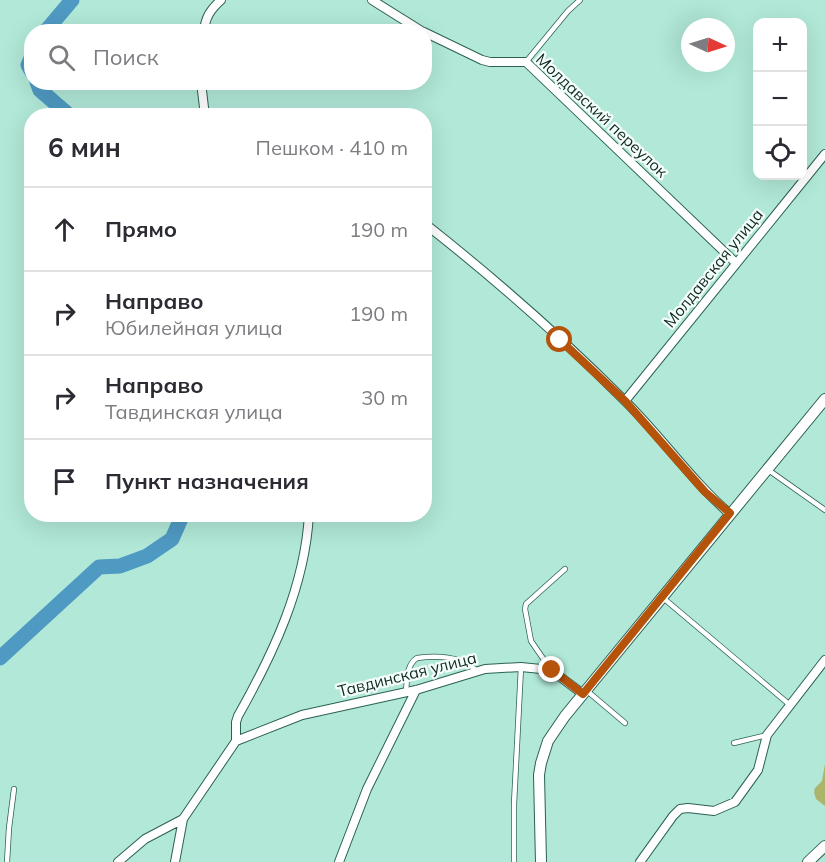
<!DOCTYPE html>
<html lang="ru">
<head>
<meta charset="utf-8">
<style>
  :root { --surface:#fff; --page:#f2f2f3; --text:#2b2b33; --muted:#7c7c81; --line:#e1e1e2 }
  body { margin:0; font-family:Mulish,sans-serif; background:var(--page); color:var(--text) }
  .controls { position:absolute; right:18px; top:18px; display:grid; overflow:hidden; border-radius:12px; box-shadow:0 6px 24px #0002 }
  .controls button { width:54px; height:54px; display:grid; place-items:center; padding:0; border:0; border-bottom:2px solid var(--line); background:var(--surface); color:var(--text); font:30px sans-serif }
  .compass { position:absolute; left:681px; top:18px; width:54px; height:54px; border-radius:50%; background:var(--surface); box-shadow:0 6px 24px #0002; rotate:94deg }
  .stop { position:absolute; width:18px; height:18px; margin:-14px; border:4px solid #b45309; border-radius:50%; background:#fff }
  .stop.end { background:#b45309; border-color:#fff; box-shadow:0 2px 6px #0008 }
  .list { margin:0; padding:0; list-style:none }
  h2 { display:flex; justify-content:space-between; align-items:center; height:78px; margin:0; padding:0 24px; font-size:26px }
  h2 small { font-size:20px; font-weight:400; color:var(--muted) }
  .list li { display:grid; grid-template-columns:39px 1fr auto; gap:18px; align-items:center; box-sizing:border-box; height:84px; padding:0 24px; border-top:2px solid var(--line) }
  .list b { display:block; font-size:22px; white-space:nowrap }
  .list p { margin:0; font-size:20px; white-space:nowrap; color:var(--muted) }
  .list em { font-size:20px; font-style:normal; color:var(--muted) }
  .icon { flex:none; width:33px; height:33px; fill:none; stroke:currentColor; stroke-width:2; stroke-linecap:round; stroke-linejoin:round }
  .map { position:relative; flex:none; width:825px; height:862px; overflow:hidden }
  .search { position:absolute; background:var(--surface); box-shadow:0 6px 24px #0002; left:24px; top:24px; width:408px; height:66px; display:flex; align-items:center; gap:15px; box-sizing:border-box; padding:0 21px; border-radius:24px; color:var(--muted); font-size:22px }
  .panel { position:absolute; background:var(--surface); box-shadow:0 6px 24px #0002; left:24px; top:108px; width:408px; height:414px; border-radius:24px }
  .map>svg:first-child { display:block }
  .forest { fill:#abb56c }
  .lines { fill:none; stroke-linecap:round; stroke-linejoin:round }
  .river { stroke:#4f9ac3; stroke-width:15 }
  .service-casing { stroke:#2c6154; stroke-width:6 }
  .minor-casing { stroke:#2c6154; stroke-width:10 }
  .tertiary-casing { stroke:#2c6154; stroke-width:12 }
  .service { stroke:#fff; stroke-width:4.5 }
  .minor { stroke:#fff; stroke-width:8 }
  .tertiary { stroke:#fff; stroke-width:10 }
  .route { stroke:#b45309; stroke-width:8 }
  .labels { text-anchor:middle; stroke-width:4.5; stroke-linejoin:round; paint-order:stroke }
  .street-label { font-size:16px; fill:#122822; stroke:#f4fefb }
</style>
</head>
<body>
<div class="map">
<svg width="825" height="862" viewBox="0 0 825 862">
  <rect width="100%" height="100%" fill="#b1e8d8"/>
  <!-- forest -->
  <path class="forest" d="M 825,764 L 825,806 L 816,799 L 814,792 L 815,788 L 822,781 Z"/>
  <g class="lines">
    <!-- river -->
    <path class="river" d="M 45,32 L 72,0
      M 32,56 L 28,65 L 32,72
      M 37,82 L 40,90 L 70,116
      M 0,658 L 99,567 L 120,566 L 147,556 L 172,539 L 183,514"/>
    <!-- service casing -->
    <g class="service-casing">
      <path id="service" d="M 526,62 L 568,11 L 580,0
        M 767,469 L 825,510
        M 662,597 L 790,705
        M 551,670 L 531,641 L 525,609 L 526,604 L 565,569
        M 586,690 L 625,723
        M 406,692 C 407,681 406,665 417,658 C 438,655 461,656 477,671
        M 734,743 L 767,735
        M 7,862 L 9,828 L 14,789
        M 514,862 L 514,804 L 521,667"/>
    </g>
    <!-- minor casing -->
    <g class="minor-casing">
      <path id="minor" d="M 372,0 L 423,32
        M 204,32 C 205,17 211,9 221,0
        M 424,32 L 482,60 L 490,62 L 526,62 L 736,263
        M 201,82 L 205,116
        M 424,223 C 494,278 561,337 624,400 C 661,436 690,479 730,514
        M 625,401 L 825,154
        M 236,741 L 302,715 L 416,690 L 485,669 L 521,667 L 551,670 L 583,694
        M 118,862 L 145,839 L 183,819
        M 175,862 L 183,819 L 236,741 L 236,722 L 238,716 C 273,654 305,587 309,514
        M 339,862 L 367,789 L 416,690
        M 640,862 L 673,816 L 680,809 L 688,808 L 714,811 L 735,802 L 758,770 L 767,735 L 825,660"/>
    </g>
    <!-- tertiary casing -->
    <g class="tertiary-casing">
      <path id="tertiary" d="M 541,862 L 539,775 L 541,763 L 548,741 L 565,716 L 825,399
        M 808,862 L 825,846"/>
    </g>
    <!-- service -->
    <use href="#service" class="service"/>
    <!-- minor -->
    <use href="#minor" class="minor"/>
    <!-- tertiary -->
    <use href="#tertiary" class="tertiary"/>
  </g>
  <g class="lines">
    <!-- route -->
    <path class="route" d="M 552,670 L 583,694 L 730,513 L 705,492 L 625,401 L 560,340"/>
  </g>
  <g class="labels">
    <!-- street labels -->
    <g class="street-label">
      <text transform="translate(602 115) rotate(43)" y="6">Молдавский переулок</text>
      <text transform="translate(713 268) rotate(-51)" y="6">Молдавская улица</text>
      <text transform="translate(407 674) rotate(-14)" y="6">Тавдинская улица</text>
    </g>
  </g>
</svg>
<div class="controls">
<button>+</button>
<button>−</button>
<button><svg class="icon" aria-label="locate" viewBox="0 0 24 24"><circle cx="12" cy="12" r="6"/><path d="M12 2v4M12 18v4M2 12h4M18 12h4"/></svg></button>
</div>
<svg class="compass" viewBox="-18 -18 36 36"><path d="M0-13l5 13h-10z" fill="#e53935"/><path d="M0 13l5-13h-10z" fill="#7c7c81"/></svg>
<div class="stop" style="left:560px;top:340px"></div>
<div class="stop end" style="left:552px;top:670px"></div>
<div class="search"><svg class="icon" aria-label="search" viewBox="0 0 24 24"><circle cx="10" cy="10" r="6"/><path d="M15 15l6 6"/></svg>Поиск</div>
<section class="panel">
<h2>6 мин<small>Пешком · 410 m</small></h2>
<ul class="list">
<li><svg class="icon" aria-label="ahead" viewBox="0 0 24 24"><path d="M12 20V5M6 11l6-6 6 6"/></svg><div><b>Прямо</b></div><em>190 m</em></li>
<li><svg class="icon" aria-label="right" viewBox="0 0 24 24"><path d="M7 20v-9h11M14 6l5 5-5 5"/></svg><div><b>Направо</b><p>Юбилейная улица</p></div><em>190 m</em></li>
<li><svg class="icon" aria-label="right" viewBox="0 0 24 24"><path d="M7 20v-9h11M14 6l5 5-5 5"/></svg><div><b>Направо</b><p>Тавдинская улица</p></div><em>30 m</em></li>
<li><svg class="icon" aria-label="arrive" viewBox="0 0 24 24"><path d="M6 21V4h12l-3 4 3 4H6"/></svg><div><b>Пункт назначения</b></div></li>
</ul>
</section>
</div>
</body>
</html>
